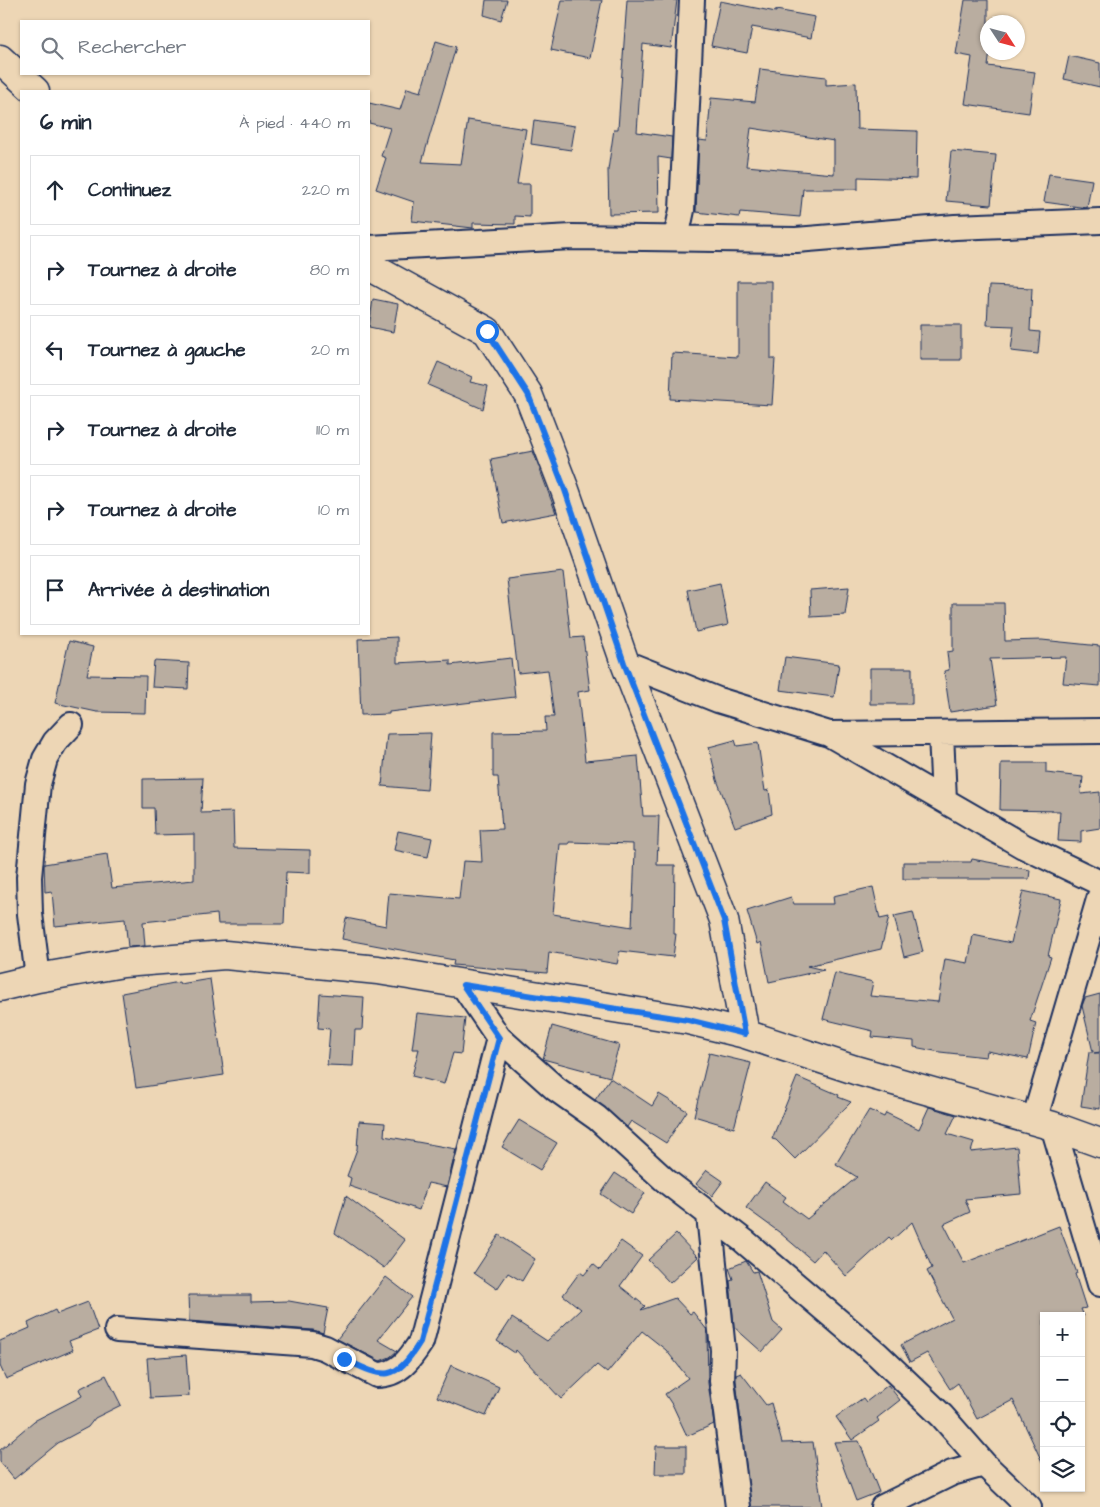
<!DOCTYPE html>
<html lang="fr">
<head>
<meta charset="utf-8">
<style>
  :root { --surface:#fff; --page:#f2f2f3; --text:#1f2937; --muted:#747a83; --line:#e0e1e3 }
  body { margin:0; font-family:"Architects Daughter",sans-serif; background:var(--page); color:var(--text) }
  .controls { position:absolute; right:15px; bottom:15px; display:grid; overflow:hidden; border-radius:0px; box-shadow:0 1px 4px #0004 }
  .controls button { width:45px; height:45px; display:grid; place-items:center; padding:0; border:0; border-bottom:1px solid var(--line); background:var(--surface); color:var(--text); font:25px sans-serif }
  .compass { position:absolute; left:980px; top:15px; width:45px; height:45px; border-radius:50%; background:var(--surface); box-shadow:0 1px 4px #0004; rotate:126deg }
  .stop { position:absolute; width:15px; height:15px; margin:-11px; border:4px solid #1a73e8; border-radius:50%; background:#fff }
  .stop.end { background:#1a73e8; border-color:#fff; box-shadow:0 1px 5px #0008 }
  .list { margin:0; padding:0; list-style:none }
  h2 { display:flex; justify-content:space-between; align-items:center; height:65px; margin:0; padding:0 20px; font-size:21px }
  h2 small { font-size:16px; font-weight:400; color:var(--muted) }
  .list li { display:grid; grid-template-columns:32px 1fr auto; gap:15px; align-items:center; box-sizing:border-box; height:70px; margin:0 10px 10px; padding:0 10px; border:1px solid var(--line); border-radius:0px }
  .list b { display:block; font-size:19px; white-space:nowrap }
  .list em { font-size:16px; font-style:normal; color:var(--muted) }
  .icon { flex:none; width:28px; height:28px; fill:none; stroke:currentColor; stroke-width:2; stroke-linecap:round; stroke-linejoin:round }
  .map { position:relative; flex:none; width:1100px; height:1507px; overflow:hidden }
  .search { position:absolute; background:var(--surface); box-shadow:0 1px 4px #0004; left:20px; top:20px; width:350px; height:55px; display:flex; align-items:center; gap:12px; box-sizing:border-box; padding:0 18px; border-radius:0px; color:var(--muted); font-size:19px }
  .panel { position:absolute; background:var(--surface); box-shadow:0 1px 4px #0004; left:20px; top:90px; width:350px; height:545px; border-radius:0px }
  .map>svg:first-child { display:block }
  .building { fill:#b9ada0; stroke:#1b2f5e; fill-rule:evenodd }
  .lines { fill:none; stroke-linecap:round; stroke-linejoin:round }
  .minor-casing { stroke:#1b2f5e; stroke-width:28 }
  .tertiary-casing { stroke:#1b2f5e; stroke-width:31 }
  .minor { stroke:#edd6b5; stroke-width:24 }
  .tertiary { stroke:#edd6b5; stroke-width:28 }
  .route { stroke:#1a73e8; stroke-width:6 }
</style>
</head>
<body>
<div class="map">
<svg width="1100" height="1507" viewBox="0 0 1100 1507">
  <rect width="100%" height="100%" fill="#edd6b5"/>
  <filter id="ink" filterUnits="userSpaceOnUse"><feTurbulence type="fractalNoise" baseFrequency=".02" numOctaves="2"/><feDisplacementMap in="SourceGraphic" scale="10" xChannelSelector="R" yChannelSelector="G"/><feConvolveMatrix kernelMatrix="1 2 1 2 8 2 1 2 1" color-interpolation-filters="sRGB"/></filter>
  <g filter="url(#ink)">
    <!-- building -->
    <path class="building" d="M 486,0 L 507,0 L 501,20 L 484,15 Z
      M 562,0 L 602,0 L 590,58 L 551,50 Z
      M 627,0 L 677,0 L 671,48 L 643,44 L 637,132 L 672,137 L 671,159 L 658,157 L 659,213 L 609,214 L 608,170 L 614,129 L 618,129 Z
      M 965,0 L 988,0 L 988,52 L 990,52 L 988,66 L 1035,72 L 1029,113 L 965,104 L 972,57 L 956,54 Z
      M 720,1 L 776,12 L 776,10 L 815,17 L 811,38 L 752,27 L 747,53 L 711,46 Z
      M 436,41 L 456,47 L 422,162 L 461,164 L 468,120 L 526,129 L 517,184 L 530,184 L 530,217 L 515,216 L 515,224 L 473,223 L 473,228 L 412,221 L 414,202 L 376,189 L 386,158 L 381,156 L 390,128 L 369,123 L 369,103 L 400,110 L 407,88 L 421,92 Z
      M 1069,56 L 1100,63 L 1100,87 L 1064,79 Z
      M 760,69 L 826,77 L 826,85 L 856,83 L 857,129 L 917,131 L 916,179 L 858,177 L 858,189 L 803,189 L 800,217 L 740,212 L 739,217 L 696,212 L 699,140 L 707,141 L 711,98 L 755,102 ZM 751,128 L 834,141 L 834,174 L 746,166 Z
      M 534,120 L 575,126 L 571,150 L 531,144 Z
      M 951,151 L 996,155 L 991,205 L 946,201 Z
      M 1049,174 L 1092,180 L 1087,208 L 1044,202 Z
      M 738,281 L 771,281 L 771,359 L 775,359 L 772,405 L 670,399 L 672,353 L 738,357 Z
      M 989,286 L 1032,288 L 1030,331 L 1040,332 L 1038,354 L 1011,351 L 1014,326 L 987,325 Z
      M 373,299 L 398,304 L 393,332 L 369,327 Z
      M 920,325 L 961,325 L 961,360 L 920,360 Z
      M 438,362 L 472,377 L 470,382 L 488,386 L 483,409 L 428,385 Z
      M 533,451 L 556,513 L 503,523 L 491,459 Z
      M 563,572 L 571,638 L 583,637 L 590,690 L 578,692 L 585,761 L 638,756 L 643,816 L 659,816 L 657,865 L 675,865 L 674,934 L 676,934 L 673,957 L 620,951 L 617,964 L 549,952 L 547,973 L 453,965 L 454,960 L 342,939 L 346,918 L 386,926 L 389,893 L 459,899 L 463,861 L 482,862 L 480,830 L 502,829 L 498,777 L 493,777 L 493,732 L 546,731 L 545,717 L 554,717 L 548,670 L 518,673 L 507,579 ZM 569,842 L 633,844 L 633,851 L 635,851 L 632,927 L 553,914 L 560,844 L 569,844 Z
      M 720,583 L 728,625 L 696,632 L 688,590 Z
      M 849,587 L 845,615 L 811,617 L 810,590 Z
      M 953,603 L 1004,603 L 1005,641 L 1042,640 L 1100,646 L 1100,686 L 1063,683 L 1066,657 L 990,659 L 997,705 L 950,712 L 944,671 L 949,670 L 947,652 L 953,651 Z
      M 397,637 L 397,663 L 450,660 L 450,665 L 511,658 L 515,697 L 389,712 L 389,714 L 361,715 L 358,639 Z
      M 69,641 L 93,647 L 87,675 L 146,676 L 145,713 L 97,712 L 55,703 Z
      M 785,657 L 839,664 L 834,697 L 780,690 Z
      M 154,661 L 189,663 L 188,689 L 152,687 Z
      M 870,668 L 912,668 L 912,704 L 870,704 Z
      M 431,733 L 427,790 L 382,786 L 387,734 Z
      M 735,740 L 737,746 L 758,743 L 765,791 L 769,790 L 772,814 L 735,827 L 717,780 L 709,747 Z
      M 1001,763 L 1046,763 L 1046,773 L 1083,777 L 1081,794 L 1100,792 L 1100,828 L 1081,831 L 1081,842 L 1058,841 L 1060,811 L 1000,810 Z
      M 203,778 L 201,813 L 233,812 L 234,848 L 310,850 L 310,873 L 286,872 L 284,924 L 218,924 L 217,914 L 143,922 L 145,946 L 128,947 L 125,919 L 55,926 L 52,891 L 45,892 L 44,864 L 107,854 L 112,888 L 194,880 L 194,834 L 155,835 L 154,808 L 143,808 L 143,779 Z
      M 398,831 L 432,838 L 428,857 L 394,850 Z
      M 972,859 L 1030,870 L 1029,879 L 903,879 L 903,862 L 971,862 Z
      M 873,887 L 880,919 L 889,917 L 881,949 L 807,966 L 824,970 L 769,982 L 761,942 L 757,944 L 747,911 L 791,897 L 794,904 L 834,904 L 833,896 Z
      M 1023,891 L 1061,899 L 1048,956 L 1051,957 L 1030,1021 L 1036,1023 L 1028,1059 L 987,1051 L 986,1057 L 940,1052 L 914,1047 L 914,1041 L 872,1037 L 873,1031 L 823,1019 L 835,973 L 873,982 L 870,996 L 938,1002 L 945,959 L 968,963 L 973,935 L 1011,943 Z
      M 913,912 L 923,952 L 904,957 L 894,916 Z
      M 210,979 L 224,1075 L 136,1088 L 122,993 L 179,982 L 180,984 Z
      M 320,994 L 364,997 L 362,1030 L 355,1030 L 353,1066 L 327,1065 L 330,1029 L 318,1028 Z
      M 1100,994 L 1100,1052 L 1094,1053 L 1100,1053 L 1100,1109 L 1081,1106 L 1089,1052 L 1093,1052 L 1082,1006 L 1085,998 Z
      M 417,1013 L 465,1018 L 461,1054 L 453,1053 L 444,1084 L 412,1076 L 419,1049 L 412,1049 Z
      M 552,1026 L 619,1045 L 610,1077 L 543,1059 Z
      M 709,1053 L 751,1063 L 734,1128 L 694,1116 Z
      M 797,1077 L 839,1095 L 838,1097 L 851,1102 L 795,1159 L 776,1140 L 772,1139 Z
      M 610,1078 L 652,1106 L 659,1094 L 687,1111 L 666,1143 L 631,1121 L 627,1127 L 595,1100 Z
      M 929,1107 L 956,1115 L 947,1134 L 974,1142 L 971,1152 L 1017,1147 L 1021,1194 L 965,1199 L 970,1212 L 944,1224 L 964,1263 L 1059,1226 L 1077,1273 L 1075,1274 L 1086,1308 L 1081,1309 L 1084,1316 L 1044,1316 L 1044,1466 L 1013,1400 L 977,1419 L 958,1383 L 950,1389 L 927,1353 L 910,1362 L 901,1345 L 952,1318 L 927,1271 L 932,1268 L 912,1222 L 892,1240 L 889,1237 L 846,1276 L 823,1250 L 813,1261 L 779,1232 L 746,1208 L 765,1182 L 786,1197 L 783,1201 L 807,1219 L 857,1177 L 836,1164 L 869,1110 L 884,1117 L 886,1113 L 919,1129 Z
      M 519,1120 L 557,1143 L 540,1170 L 502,1147 Z
      M 359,1121 L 385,1123 L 384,1136 L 456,1149 L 447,1187 L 428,1183 L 419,1210 L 349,1186 L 351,1178 L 347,1176 L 357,1149 Z
      M 707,1170 L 723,1181 L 712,1196 L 696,1184 Z
      M 615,1173 L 645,1193 L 631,1214 L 601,1194 Z
      M 346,1196 L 405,1240 L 384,1268 L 335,1233 Z
      M 676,1234 L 698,1257 L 670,1283 L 648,1260 Z
      M 499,1235 L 535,1259 L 522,1281 L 508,1273 L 497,1289 L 474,1273 Z
      M 621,1241 L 642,1256 L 620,1286 L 645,1306 L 641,1310 L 675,1298 L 690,1314 L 693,1312 L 707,1330 L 708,1383 L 714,1424 L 687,1436 L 673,1406 L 665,1394 L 688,1378 L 666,1350 L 642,1331 L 607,1373 L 597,1365 L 561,1399 L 516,1350 L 515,1353 L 497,1341 L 512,1318 L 547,1341 L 581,1309 L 563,1295 L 580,1272 L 584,1275 L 593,1264 L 600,1270 Z
      M 746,1261 L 753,1272 L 757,1271 L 773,1322 L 782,1330 L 762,1352 L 734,1327 L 730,1280 L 733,1279 L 729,1268 Z
      M 386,1277 L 412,1297 L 378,1340 L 397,1351 L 390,1357 L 380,1361 L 337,1339 Z
      M 188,1295 L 251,1295 L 251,1302 L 289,1301 L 328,1308 L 323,1333 L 313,1330 L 189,1321 Z
      M 88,1302 L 98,1330 L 69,1341 L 73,1350 L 6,1379 L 0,1366 L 0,1341 L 30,1328 L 28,1323 L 55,1310 L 57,1314 Z
      M 186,1355 L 189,1396 L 150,1398 L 147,1358 Z
      M 451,1365 L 499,1387 L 486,1416 L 437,1397 Z
      M 741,1373 L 766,1405 L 771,1403 L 782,1443 L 813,1442 L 822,1507 L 751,1507 L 736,1380 L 736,1375 Z
      M 106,1375 L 121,1405 L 95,1418 L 88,1427 L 58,1443 L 14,1479 L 0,1462 L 0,1450 L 34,1421 L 82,1396 L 79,1389 Z
      M 888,1385 L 900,1400 L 877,1418 L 879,1421 L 852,1440 L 836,1417 L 863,1398 L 866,1402 Z
      M 859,1441 L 879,1492 L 856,1501 L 834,1442 Z
      M 656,1446 L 686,1446 L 686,1474 L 655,1474 Z"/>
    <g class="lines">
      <!-- minor casing -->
      <g class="minor-casing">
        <path id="minor" d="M 676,238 L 682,210 L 692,0
          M 369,248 L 572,237 L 796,240 L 955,227 L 1100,221
          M 625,663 L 718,700 L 829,734 L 1023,846 L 1100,883
          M 941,733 L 944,800
          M 829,734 L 1100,731
          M 38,978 L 30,914 L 29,877 L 38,784 L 45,759 L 55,742 L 71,725
          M 463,985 L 499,1038 L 556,1089 L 597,1118 L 666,1181 L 744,1241 L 877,1354 L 942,1416 L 984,1464 L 1029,1507
          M 1034,1121 L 1100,896
          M 1053,1126 L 1100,1284
          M 709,1215 L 723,1350 L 722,1381 L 738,1507
          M 117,1330 L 312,1344 L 325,1348 L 377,1375 C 399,1375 410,1359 421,1342 L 499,1038
          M 883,1507 L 952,1473 L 984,1464"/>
      </g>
      <!-- tertiary casing -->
      <g class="tertiary-casing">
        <path id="tertiary" d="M 0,59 L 35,91
          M 369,266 L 487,331 L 528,394 L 565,490 L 625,663 L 724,920 L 745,1034
          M 0,987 L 38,978 L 123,963 L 225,955 L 378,970 L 688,1020 L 745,1034 L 855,1070 L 1053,1126 L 1100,1143"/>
      </g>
      <!-- minor -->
      <use href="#minor" class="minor"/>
      <!-- tertiary -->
      <use href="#tertiary" class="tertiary"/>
    </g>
  </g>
  <g class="lines" filter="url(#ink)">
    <!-- route -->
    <path class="route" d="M 344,1359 C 384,1378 394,1384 420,1342 L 499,1038 L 463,985 L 688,1020 L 745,1034 L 724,920 L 624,663 L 565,490 L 528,394 L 487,331"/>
  </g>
</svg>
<div class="controls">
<button>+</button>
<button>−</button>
<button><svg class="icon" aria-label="locate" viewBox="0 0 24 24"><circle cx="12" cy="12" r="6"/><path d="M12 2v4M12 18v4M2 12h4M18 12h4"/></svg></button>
<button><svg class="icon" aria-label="layers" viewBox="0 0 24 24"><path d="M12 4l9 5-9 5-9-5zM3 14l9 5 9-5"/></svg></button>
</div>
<svg class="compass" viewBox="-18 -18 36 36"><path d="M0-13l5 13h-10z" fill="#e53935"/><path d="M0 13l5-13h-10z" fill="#747a83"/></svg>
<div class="stop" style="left:487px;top:331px"></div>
<div class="stop end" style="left:344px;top:1359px"></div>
<div class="search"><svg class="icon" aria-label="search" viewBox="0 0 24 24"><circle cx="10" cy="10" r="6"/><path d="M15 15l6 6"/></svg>Rechercher</div>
<section class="panel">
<h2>6 min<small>À pied · 440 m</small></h2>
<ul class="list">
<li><svg class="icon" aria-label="ahead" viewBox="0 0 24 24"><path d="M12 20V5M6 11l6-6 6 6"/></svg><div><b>Continuez</b></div><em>220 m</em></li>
<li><svg class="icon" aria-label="right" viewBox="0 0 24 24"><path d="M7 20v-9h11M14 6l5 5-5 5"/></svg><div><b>Tournez à droite</b></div><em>80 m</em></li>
<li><svg class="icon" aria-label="left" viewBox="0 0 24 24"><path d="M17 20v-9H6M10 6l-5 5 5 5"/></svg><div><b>Tournez à gauche</b></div><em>20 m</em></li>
<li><svg class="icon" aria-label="right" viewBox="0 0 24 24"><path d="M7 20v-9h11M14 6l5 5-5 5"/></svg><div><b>Tournez à droite</b></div><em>110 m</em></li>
<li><svg class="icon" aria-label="right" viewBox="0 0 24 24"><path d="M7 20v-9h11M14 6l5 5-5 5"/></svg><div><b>Tournez à droite</b></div><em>10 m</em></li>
<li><svg class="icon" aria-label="arrive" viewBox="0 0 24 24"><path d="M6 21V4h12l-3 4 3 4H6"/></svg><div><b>Arrivée à destination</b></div></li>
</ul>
</section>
</div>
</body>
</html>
